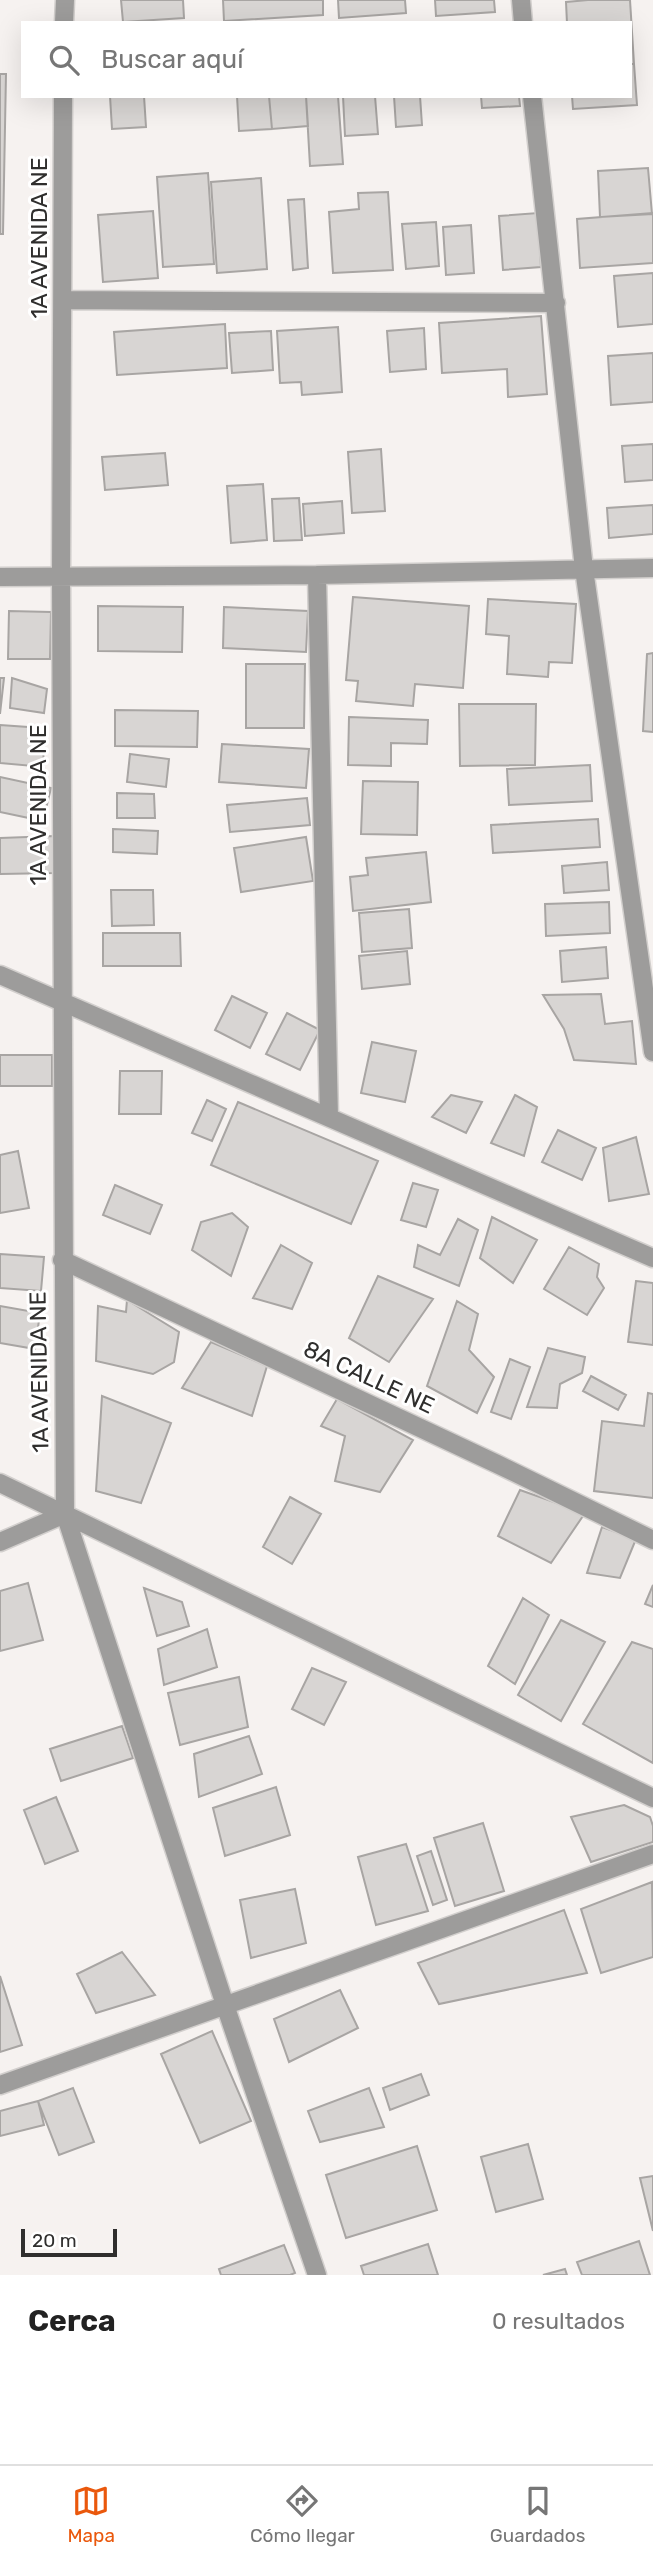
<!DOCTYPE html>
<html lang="es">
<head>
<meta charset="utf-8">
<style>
  :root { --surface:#fff; --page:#f2f2f2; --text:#222; --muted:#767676; --line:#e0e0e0; --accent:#ea580c }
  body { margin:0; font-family:Rubik,sans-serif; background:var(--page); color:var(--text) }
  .scale { position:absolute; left:21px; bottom:18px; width:96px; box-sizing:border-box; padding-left:7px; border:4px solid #2f2e2d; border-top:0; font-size:19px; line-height:24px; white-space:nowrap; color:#2f2e2d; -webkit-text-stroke:5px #fff; paint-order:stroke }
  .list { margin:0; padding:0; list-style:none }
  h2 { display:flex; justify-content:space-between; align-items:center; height:91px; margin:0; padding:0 28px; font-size:30px }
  h2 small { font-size:23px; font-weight:400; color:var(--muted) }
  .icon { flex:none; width:38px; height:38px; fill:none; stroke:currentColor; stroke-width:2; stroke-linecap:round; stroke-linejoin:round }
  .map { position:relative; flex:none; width:653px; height:2275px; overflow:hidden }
  .search { position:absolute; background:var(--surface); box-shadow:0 7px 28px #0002; left:21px; right:21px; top:21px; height:77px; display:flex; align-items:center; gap:18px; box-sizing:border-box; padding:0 24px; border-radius:0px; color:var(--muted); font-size:26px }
  .sheet { height:189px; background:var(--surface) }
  nav { display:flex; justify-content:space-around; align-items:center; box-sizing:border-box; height:98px; border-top:2px solid var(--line); background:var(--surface); font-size:19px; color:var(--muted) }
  nav a { display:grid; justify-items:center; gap:4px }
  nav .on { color:var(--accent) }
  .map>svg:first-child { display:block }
  .building { fill:#d8d5d3; stroke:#a8a5a3; stroke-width:2 }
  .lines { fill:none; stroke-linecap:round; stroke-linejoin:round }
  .minor-casing { stroke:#d2cfcd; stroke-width:21 }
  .minor { stroke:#9d9c9b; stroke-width:18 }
  .labels { text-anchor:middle; stroke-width:6; stroke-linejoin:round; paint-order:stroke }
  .street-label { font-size:23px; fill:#2f2e2d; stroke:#fff }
</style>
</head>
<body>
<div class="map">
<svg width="653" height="2275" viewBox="0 0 653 2275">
  <rect width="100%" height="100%" fill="#f6f2f0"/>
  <!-- building -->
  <path class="building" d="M 121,0 L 183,0 L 184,18 L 123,22 Z
    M 223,0 L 323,0 L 323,15 L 224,21 Z
    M 338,0 L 405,0 L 406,13 L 339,18 Z
    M 435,0 L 494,0 L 495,12 L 436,16 Z
    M 588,0 L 630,0 L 634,64 L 630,64 L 630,23 L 567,23 L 566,2 Z
    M 630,64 L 634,64 L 637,105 L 573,109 L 572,96 L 630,96 Z
    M 0,74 L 6,74 L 3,234 L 0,234 Z
    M 110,96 L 144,96 L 146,127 L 112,129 Z
    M 237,96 L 269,96 L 272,129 L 239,131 Z
    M 269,96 L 306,96 L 308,126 L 272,129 Z
    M 306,96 L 338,96 L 343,164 L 310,166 Z
    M 343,96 L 375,96 L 378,134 L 345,136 Z
    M 394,96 L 420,96 L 422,125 L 396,127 Z
    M 481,96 L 519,96 L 520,106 L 482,108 Z
    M 648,168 L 652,214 L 600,217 L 598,171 Z
    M 208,173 L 214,264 L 163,267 L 157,177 Z
    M 261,178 L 267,269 L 217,273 L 211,182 Z
    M 388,192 L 393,270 L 333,273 L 329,212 L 359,209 L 358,193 Z
    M 304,199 L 308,268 L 293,270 L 288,200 Z
    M 153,211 L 158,278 L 103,282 L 98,215 Z
    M 538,213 L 541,267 L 503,270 L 499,216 Z
    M 653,213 L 653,263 L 580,268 L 577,219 Z
    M 436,222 L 439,266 L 406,269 L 402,224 Z
    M 471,225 L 474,273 L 446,275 L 443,227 Z
    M 653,273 L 653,324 L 618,327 L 614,276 Z
    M 541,316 L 547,394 L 508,397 L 507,369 L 442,373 L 439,323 Z
    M 225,324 L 227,368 L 117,375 L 114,332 Z
    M 338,327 L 342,392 L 302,395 L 301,382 L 280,383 L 277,331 Z
    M 424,328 L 426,369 L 390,372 L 387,331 Z
    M 271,331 L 273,370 L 232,373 L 229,333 Z
    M 653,353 L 653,402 L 611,405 L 608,356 Z
    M 653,444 L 653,480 L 625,482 L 622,446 Z
    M 381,449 L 385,511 L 352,513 L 348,452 Z
    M 165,453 L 168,485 L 105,490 L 102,457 Z
    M 263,484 L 267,540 L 231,543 L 227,486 Z
    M 299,498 L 302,540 L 274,541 L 272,499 Z
    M 342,501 L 344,533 L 305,536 L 303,504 Z
    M 653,505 L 653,534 L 609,538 L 607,508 Z
    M 353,597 L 469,606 L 463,688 L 415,684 L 413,706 L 356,701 L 358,681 L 346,680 Z
    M 488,599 L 576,604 L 572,663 L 549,662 L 548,677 L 507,674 L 509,636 L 486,634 Z
    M 98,606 L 183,607 L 182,652 L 98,651 Z
    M 224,607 L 308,611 L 306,652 L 223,648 Z
    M 9,611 L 51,612 L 50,659 L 8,659 Z
    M 653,653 L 653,732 L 643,731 L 647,654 Z
    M 246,664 L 305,664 L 304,728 L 246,728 Z
    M 0,678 L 4,678 L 0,714 Z
    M 12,678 L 47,689 L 44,713 L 10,708 Z
    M 459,704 L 536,704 L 535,765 L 460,766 Z
    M 115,710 L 198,711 L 197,747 L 115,746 Z
    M 349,717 L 428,720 L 427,744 L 391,743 L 391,766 L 348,765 Z
    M 0,725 L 42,728 L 44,767 L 0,763 Z
    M 222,744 L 309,749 L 306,788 L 219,782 Z
    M 130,754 L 169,759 L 166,787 L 127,782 Z
    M 590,765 L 592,801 L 509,805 L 507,769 Z
    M 0,777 L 51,788 L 43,821 L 0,812 Z
    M 363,781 L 418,782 L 417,835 L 361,834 Z
    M 117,793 L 154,794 L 155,818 L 117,818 Z
    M 307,798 L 310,825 L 230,832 L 227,805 Z
    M 598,819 L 600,847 L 493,853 L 491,825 Z
    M 113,829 L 158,831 L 157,854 L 113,852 Z
    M 54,836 L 55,873 L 0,874 L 0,838 Z
    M 306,837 L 313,881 L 241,892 L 234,848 Z
    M 426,852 L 431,902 L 353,911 L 350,877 L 368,875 L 366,858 Z
    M 607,862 L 609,890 L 564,893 L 562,866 Z
    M 111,890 L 153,890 L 154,925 L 112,926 Z
    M 609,902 L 610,933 L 546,936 L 545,904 Z
    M 409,909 L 412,948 L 362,952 L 359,913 Z
    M 103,933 L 180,933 L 181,966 L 103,966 Z
    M 606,947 L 608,978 L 562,982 L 560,951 Z
    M 407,951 L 410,984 L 362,989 L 359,956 Z
    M 601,994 L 605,1024 L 632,1021 L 636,1064 L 574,1060 L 564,1029 L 543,995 Z
    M 232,996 L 267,1013 L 250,1048 L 215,1030 Z
    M 287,1013 L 320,1030 L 300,1070 L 266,1054 Z
    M 372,1042 L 416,1051 L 405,1102 L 361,1093 Z
    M 0,1055 L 52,1055 L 52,1086 L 0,1086 Z
    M 120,1071 L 162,1071 L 161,1114 L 119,1114 Z
    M 451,1095 L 482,1102 L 466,1133 L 432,1117 Z
    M 515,1095 L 537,1107 L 524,1156 L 491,1143 Z
    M 207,1100 L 226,1109 L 212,1141 L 192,1133 Z
    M 238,1102 L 378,1161 L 351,1224 L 211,1165 Z
    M 558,1130 L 596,1148 L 582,1180 L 542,1162 Z
    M 636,1137 L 649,1194 L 609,1201 L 603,1148 Z
    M 18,1151 L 29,1208 L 0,1213 L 0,1155 Z
    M 413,1183 L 438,1190 L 426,1227 L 401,1220 Z
    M 115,1185 L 162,1205 L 150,1234 L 103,1215 Z
    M 232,1213 L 248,1227 L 231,1276 L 192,1250 L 201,1222 Z
    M 492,1217 L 537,1240 L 513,1283 L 480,1258 Z
    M 458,1219 L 478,1230 L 459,1286 L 414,1267 L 418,1245 L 440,1255 Z
    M 281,1245 L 312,1263 L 292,1309 L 253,1298 Z
    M 569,1247 L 599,1264 L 597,1277 L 604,1288 L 587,1315 L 544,1289 Z
    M 0,1254 L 44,1257 L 41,1291 L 0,1288 Z
    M 378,1276 L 433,1299 L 389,1362 L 349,1338 Z
    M 636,1281 L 653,1283 L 653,1345 L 628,1342 Z
    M 127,1300 L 179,1332 L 174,1362 L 153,1374 L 96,1361 L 98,1306 L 126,1312 Z
    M 457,1301 L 478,1314 L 469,1350 L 494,1377 L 477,1413 L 427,1386 Z
    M 0,1306 L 40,1313 L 35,1349 L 0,1343 Z
    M 211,1342 L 267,1366 L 252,1416 L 182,1388 Z
    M 548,1348 L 585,1357 L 582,1373 L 560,1384 L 557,1408 L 527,1407 Z
    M 510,1359 L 530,1367 L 511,1419 L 491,1412 Z
    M 591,1376 L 626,1395 L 618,1410 L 583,1391 Z
    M 648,1393 L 653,1394 L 653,1498 L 594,1491 L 602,1421 L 644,1426 Z
    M 102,1396 L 171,1423 L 141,1503 L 96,1491 Z
    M 337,1399 L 413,1440 L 380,1492 L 335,1481 L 345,1436 L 321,1426 Z
    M 520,1490 L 585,1513 L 551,1563 L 498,1536 Z
    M 290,1497 L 321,1514 L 292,1564 L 263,1547 Z
    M 602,1527 L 636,1539 L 620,1578 L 587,1573 Z
    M 28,1583 L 43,1640 L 0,1651 L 0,1591 Z
    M 653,1585 L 653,1607 L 645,1604 Z
    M 144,1588 L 182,1602 L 189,1626 L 157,1636 Z
    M 523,1598 L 549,1615 L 515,1684 L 488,1666 Z
    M 561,1620 L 605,1642 L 561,1721 L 518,1695 Z
    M 207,1629 L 217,1667 L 164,1685 L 158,1649 Z
    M 632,1642 L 653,1649 L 653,1763 L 583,1724 Z
    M 312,1668 L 346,1682 L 324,1725 L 292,1709 Z
    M 239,1677 L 248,1727 L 180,1745 L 168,1693 Z
    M 122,1726 L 133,1758 L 61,1781 L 50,1749 Z
    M 249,1736 L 262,1774 L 199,1797 L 194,1754 Z
    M 276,1787 L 290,1835 L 225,1856 L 213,1808 Z
    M 56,1797 L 78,1851 L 45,1864 L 24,1810 Z
    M 624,1805 L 650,1817 L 653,1826 L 653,1842 L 591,1862 L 571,1817 Z
    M 483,1823 L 504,1891 L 455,1906 L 434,1838 Z
    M 406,1844 L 428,1911 L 376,1925 L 358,1857 Z
    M 431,1851 L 447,1900 L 433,1905 L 417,1856 Z
    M 652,1882 L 653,1957 L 601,1973 L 581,1909 Z
    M 295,1889 L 306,1943 L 251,1958 L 240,1900 Z
    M 564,1910 L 587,1973 L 439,2004 L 418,1963 Z
    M 122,1952 L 155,1995 L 96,2013 L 77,1974 Z
    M 0,1976 L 22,2045 L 0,2052 Z
    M 340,1990 L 358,2028 L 289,2062 L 274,2019 Z
    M 212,2031 L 251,2121 L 200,2143 L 161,2054 Z
    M 421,2074 L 429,2095 L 390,2110 L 383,2088 Z
    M 73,2088 L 94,2142 L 59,2155 L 38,2101 Z
    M 369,2088 L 384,2127 L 320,2142 L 308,2111 Z
    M 38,2101 L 44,2125 L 0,2136 L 0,2111 Z
    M 528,2144 L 543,2199 L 496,2212 L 481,2157 Z
    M 417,2146 L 437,2210 L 346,2238 L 326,2175 Z
    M 653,2176 L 653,2231 L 640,2178 Z
    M 639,2241 L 650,2275 L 582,2275 L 577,2262 Z
    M 428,2244 L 438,2275 L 364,2275 L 361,2266 Z
    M 284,2245 L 295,2273 L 290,2275 L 221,2275 L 219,2269 Z
    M 565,2269 L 567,2275 L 543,2275 Z"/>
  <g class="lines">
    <!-- minor casing -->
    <g class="minor-casing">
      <path id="minor" d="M 521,0 L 523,23
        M 64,23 L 65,0
        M 63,96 L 61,576 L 65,1514 L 225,2005 L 317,2275
        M 532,96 L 584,569 L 653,1052
        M 63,300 L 556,303
        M 317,575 L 329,1117
        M 0,577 L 317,575 L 653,568
        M 0,975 L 653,1258
        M 62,1260 L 497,1464 L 653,1540
        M 0,1483 L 653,1798
        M 0,1542 L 65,1514
        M 0,2085 L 653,1854"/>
    </g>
    <!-- minor -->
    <use href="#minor" class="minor"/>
  </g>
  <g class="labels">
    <!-- street labels -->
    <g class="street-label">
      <text transform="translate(39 238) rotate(-90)" y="8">1A AVENIDA NE</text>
      <text transform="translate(38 805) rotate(-90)" y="8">1A AVENIDA NE</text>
      <text transform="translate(39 1372) rotate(-91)" y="8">1A AVENIDA NE</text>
      <text transform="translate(369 1377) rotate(25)" y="8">8A CALLE NE</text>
    </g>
  </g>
</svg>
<div class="scale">20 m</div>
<div class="search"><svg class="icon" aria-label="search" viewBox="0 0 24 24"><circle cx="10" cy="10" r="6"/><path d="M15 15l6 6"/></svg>Buscar aquí</div>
</div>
<section class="sheet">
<h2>Cerca<small>0 resultados</small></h2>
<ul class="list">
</ul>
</section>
<nav>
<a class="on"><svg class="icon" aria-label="map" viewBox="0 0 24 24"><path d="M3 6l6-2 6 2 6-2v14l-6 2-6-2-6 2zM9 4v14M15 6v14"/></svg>Mapa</a>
<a><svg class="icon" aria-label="directions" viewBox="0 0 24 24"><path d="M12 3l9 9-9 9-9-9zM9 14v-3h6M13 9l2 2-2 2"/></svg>Cómo llegar</a>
<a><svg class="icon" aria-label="saved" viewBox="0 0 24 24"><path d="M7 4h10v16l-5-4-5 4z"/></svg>Guardados</a>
</nav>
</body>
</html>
